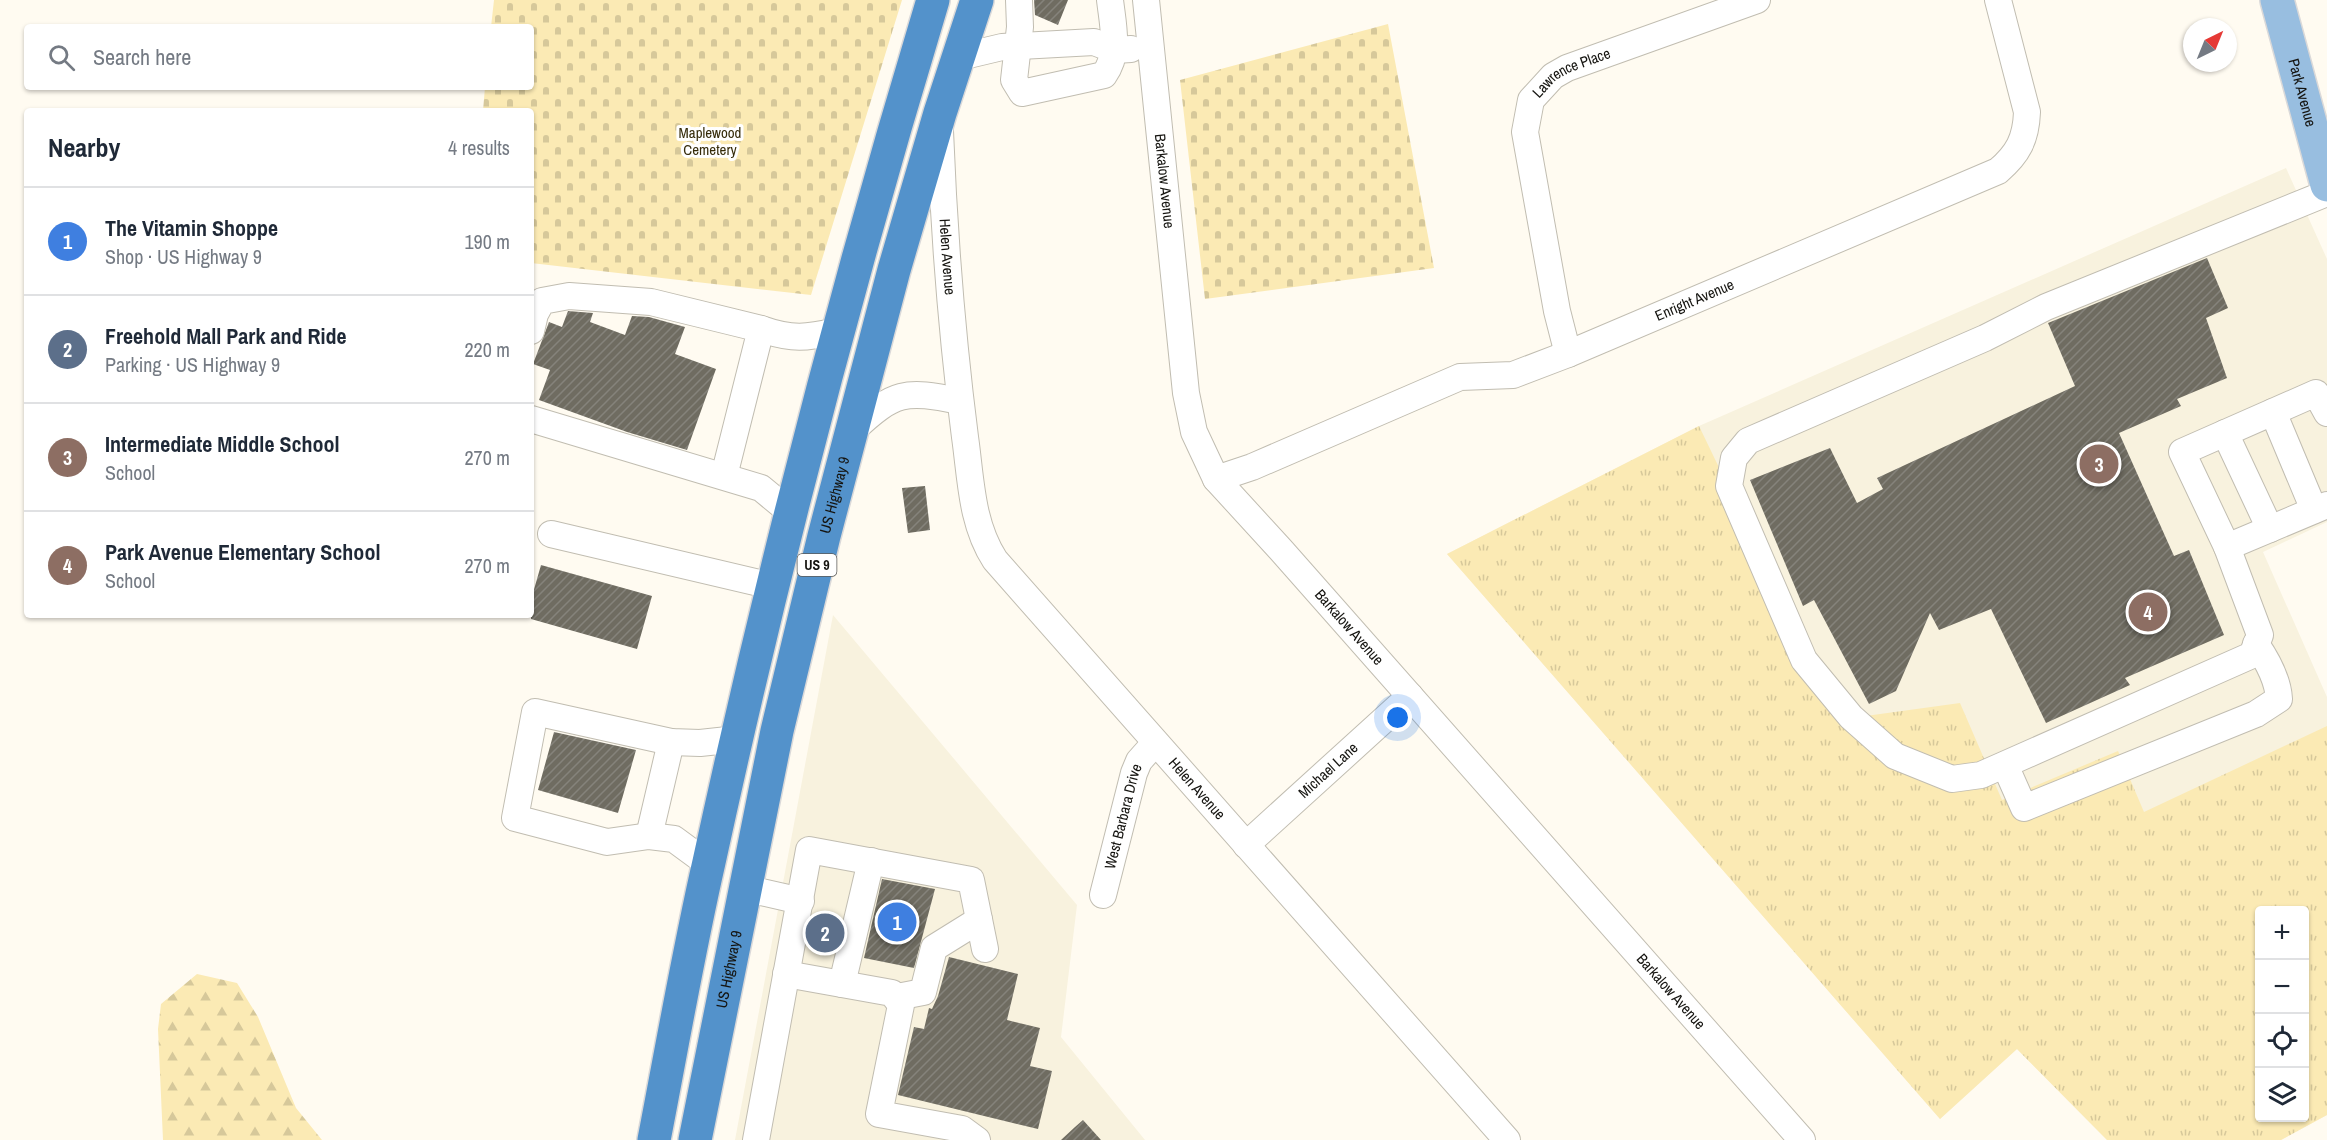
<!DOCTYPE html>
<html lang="en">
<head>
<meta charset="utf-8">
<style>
  :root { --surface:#fff; --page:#f2f2f3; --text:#1f2937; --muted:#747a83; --line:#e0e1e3; --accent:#db2777 }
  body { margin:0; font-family:"Archivo Narrow",sans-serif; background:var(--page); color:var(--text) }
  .controls { position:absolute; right:18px; bottom:18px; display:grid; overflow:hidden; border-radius:6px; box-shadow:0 2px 4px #0004 }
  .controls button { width:54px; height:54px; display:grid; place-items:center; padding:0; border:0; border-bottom:2px solid var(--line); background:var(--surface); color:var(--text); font:30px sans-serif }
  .compass { position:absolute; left:2183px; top:18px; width:54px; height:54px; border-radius:50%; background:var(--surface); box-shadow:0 2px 4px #0004; rotate:43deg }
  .you { position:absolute; left:1398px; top:718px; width:21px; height:21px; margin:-15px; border:4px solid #fff; border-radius:50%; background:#1a73e8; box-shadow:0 0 0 9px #1a73e833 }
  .badge { display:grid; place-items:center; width:39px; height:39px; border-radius:50%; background:var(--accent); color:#fff; font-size:20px; font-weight:700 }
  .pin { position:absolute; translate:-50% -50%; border:3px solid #fff; box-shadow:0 2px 6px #0006 }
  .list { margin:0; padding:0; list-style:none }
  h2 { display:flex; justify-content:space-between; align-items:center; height:78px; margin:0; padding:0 24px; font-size:26px }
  h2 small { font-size:20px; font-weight:400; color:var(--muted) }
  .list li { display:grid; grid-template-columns:39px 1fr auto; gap:18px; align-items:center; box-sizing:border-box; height:108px; padding:0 24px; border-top:2px solid var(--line) }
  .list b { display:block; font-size:22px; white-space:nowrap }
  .list p { margin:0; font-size:20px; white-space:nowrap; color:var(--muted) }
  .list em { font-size:20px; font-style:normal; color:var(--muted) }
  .icon { flex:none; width:33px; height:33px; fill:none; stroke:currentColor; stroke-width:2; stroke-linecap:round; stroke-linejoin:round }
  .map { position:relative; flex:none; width:2327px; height:1140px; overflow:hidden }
  .search { position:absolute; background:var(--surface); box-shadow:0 2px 4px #0004; left:24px; top:24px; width:510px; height:66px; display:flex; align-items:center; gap:15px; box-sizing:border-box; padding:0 21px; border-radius:6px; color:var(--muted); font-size:22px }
  .panel { position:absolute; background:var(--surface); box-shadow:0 2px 4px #0004; left:24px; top:108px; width:510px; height:510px; border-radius:6px }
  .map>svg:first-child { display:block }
  .built { fill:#f8f2de; fill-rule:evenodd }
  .forest { fill:url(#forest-firs) }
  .cemetery { fill:url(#cemetery-stones) }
  .park { fill:url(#park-tufts); fill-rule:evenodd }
  .building { fill:url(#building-hatch) }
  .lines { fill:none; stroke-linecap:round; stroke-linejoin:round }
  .minor-casing { stroke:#c1bdb1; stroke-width:28 }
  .major-casing { stroke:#dad9d9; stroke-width:36 }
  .highway-casing { stroke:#dad9d9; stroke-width:36 }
  .minor { stroke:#fff; stroke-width:26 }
  .major { stroke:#98bee0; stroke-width:33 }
  .highway { stroke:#5392cb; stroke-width:33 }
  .labels { text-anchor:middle; stroke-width:6; stroke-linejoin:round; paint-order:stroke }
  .shield { fill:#fff; stroke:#5b5a58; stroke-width:1.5 }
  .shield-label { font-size:14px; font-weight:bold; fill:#151410 }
  .street-label { font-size:15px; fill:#151410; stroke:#fff }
  .park-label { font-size:15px; fill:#352b09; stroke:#fff }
</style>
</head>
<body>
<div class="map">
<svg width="2327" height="1140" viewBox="0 0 2327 1140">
  <defs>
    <pattern id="forest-firs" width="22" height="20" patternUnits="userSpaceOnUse" patternTransform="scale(1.5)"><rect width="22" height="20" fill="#fbeab4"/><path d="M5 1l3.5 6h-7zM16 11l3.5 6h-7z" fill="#d6c89a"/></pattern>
    <pattern id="cemetery-stones" width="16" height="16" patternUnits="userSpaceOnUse" patternTransform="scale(1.5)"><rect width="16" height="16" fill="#fbeab4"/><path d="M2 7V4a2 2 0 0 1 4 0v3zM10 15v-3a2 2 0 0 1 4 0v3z" fill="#d6c89a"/></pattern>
    <pattern id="park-tufts" width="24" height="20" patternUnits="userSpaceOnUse" patternTransform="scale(1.5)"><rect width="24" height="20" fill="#fbeab4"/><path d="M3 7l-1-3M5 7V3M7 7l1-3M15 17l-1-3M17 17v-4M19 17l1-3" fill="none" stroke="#d6c89a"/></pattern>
    <pattern id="building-hatch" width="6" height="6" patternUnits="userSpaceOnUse" patternTransform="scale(1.5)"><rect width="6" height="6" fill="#6f6c61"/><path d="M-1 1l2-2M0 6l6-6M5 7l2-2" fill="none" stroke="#85837b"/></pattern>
  </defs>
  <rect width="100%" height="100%" fill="#fffbf1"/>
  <!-- built -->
  <path class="built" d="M 2286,168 L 2327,259 L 2327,522 L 2263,552 L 2327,697 L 2327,1115 L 2281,1140 L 2107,1140 L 2017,1049 L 1940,1119 L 1447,554 L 1699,426 ZM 2260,910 L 2304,910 L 2304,1118 L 2260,1118 Z
    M 833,615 L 1077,905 L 1061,1037 L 1145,1140 L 735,1140 Z"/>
  <!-- forest -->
  <path class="forest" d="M 197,974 L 237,983 L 258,1017 L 296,1108 L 322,1140 L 163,1140 L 158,1029 L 161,1004 Z"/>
  <!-- cemetery -->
  <path class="cemetery" d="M 494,0 L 902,0 L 811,295 L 531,263 L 531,111 L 483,111 L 485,87 L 531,87 L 531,27 L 491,27 Z
    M 1388,24 L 1434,268 L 1205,299 L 1180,80 Z"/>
  <!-- park -->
  <path class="park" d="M 1699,426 L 1829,696 L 1851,718 L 1960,703 L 2002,800 L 2118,751 L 2144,812 L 2327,726 L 2327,1115 L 2281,1140 L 2107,1140 L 2017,1049 L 1940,1119 L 1447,554 ZM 2260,910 L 2304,910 L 2304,1118 L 2260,1118 Z"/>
  <!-- building -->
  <path class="building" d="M 1034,0 L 1068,0 L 1058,25 L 1035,15 Z
    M 2207,258 L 2228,308 L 2206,318 L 2227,378 L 2177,399 L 2181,406 L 2119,433 L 2174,556 L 2189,550 L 2224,635 L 2125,678 L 2130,685 L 2046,723 L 1991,609 L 1939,630 L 1930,613 L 1896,691 L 1869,704 L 1814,600 L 1803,606 L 1750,480 L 1830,448 L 1857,503 L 1883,489 L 1877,478 L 2075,386 L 2048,323 Z
    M 568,311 L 593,313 L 590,322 L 625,335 L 632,316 L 649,317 L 685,327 L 675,354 L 716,369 L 687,450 L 627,432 L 539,400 L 550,370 L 533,364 L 549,322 L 562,327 Z
    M 925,486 L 930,530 L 908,533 L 902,488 Z
    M 541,565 L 652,596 L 637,649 L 531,619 L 531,600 Z
    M 554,732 L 636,750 L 618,813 L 538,790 Z
    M 882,879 L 935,889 L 914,968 L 864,958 Z
    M 949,957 L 1018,974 L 1007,1020 L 1040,1028 L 1030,1066 L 1052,1071 L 1038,1129 L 898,1095 L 914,1027 L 924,1029 L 929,1008 L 932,1009 L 938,996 Z
    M 1083,1120 L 1101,1140 L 1061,1140 L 1075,1127 Z"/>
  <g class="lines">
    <!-- minor casing -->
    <g class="minor-casing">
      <g id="minor">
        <path d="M 1019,0 L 1020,27 L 1014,80 L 1022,93 L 1104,75 C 1120,53 1113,26 1110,0"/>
        <path id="s1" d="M 1146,0 L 1186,393 L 1194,432 L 1216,479 L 1281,550 L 1802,1140"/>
        <path d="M 960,57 L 1002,47 L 1094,42 L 1115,50 L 1131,49"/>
        <path id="s2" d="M 940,131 C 944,233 952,336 965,437 C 971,479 971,523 995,560 L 1507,1140"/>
        <path d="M 2327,193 L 2046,307 L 1985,338 L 1748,441 L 1734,458 L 1729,486 L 1804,660 L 1851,717 L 1895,756 L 1952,779 L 1981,775 L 2252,655 L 2260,635 L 2227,547 L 2182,452 L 2316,393 L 2327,413"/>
        <path d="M 761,329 C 792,340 807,338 837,331"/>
        <path d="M 531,331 L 535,314 L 542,301 L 569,296 L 651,302 L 761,329 L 724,476"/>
        <path id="s3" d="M 1568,354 L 1557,311 L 1525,132 L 1531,100 L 1553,76 L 1567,68 L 1757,0"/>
        <path d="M 2273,412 L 2314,510"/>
        <path d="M 531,419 L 761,488 L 790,512"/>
        <path d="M 853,430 C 895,391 904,390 960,401"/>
        <path d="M 2225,433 L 2270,529"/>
        <path id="s4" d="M 1216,479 L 1252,467 L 1460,377 L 1513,375 L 1568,354 L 1998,171 C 2018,154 2026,139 2027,112 L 1998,0"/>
        <path d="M 551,534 L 772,586"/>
        <path d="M 2227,547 L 2327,505"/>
        <path d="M 2005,765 L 2024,808 L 2256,714 L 2279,699 C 2278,680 2267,660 2256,644"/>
        <path d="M 649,836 L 671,742"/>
        <path id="s5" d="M 1246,845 L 1410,696"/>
        <path d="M 708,864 L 674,839 L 649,836 L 607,842 L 515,818 L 535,712 L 671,742 L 700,743 L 737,739"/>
        <path d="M 744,888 L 801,901"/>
        <path id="s6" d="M 1103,895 L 1134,773 L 1139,761 L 1155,743"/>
        <path d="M 786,974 L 892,993 L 901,1005 L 879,1114 L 962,1129 L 977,1140"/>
        <path d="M 842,984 L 871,861"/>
        <path d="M 897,997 L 923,992 L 934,948 L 979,920"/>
        <path d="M 756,1140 L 809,850 L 971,880 L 985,949"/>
      </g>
    </g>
    <!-- major casing -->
    <g class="major-casing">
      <g id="major">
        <path id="s7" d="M 2277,0 L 2327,185"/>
      </g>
    </g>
    <!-- highway casing -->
    <g class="highway-casing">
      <g id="highway">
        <path d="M 654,1140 C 672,1047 688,954 709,862 C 772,572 847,284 933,0"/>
        <path id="s8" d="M 695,1140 L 777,731 L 824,536 L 894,270 L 940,113 L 977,0"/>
      </g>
    </g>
    <!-- minor -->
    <use href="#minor" class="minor"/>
    <!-- major -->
    <use href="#major" class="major"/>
    <!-- highway -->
    <use href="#highway" class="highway"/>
  </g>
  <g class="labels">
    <!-- shield labels -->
    <rect class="shield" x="797.5" y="554" width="39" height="22" rx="4.5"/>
    <g class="shield-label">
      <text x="817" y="570">US 9</text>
    </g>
    <!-- street labels -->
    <g class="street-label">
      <text dy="5" stroke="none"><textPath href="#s3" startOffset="309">Lawrence Place</textPath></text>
      <text dy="5" stroke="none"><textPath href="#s7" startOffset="96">Park Avenue</textPath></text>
      <text dy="5" stroke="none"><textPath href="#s1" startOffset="182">Barkalow Avenue</textPath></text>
      <text dy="5" stroke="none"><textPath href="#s2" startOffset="126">Helen Avenue</textPath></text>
      <text dy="5" stroke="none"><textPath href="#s4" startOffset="514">Enright Avenue</textPath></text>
      <text dy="5" stroke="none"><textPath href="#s8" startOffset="660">US Highway 9</textPath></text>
      <text dy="5" stroke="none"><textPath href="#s1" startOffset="686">Barkalow Avenue</textPath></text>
      <text dy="5" stroke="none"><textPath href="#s5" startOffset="111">Michael Lane</textPath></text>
      <text dy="5" stroke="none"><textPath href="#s2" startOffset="740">Helen Avenue</textPath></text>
      <text dy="5" stroke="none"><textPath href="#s6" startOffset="81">West Barbara Drive</textPath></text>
      <text dy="5" stroke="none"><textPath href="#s8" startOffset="174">US Highway 9</textPath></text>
      <text dy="5" stroke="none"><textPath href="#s1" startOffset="1172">Barkalow Avenue</textPath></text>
    </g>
    <!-- park labels -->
    <g class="park-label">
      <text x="710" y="138">Maplewood<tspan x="710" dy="17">Cemetery</tspan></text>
    </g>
  </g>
</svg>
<div class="controls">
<button>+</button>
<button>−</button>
<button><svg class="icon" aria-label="locate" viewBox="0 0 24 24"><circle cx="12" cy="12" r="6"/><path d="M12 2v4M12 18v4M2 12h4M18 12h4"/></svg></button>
<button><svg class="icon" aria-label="layers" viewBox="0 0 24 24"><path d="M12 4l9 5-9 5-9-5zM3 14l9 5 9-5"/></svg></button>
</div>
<svg class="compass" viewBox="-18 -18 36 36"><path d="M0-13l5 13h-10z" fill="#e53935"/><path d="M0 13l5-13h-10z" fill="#747a83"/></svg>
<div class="you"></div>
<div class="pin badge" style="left:897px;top:922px;background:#3f7fe0">1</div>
<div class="pin badge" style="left:825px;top:933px;background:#5c6f8a">2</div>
<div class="pin badge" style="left:2099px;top:464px;background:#8d6e63">3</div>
<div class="pin badge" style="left:2148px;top:612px;background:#8d6e63">4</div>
<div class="search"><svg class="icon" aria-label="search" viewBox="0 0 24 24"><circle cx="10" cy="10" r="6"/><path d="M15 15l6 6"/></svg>Search here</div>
<section class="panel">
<h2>Nearby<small>4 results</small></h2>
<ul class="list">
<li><span class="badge" style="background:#3f7fe0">1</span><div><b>The Vitamin Shoppe</b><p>Shop · US Highway 9</p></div><em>190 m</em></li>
<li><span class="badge" style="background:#5c6f8a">2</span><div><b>Freehold Mall Park and Ride</b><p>Parking · US Highway 9</p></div><em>220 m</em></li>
<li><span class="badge" style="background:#8d6e63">3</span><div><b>Intermediate Middle School</b><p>School</p></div><em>270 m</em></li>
<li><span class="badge" style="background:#8d6e63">4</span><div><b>Park Avenue Elementary School</b><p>School</p></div><em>270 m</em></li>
</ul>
</section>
</div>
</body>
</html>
